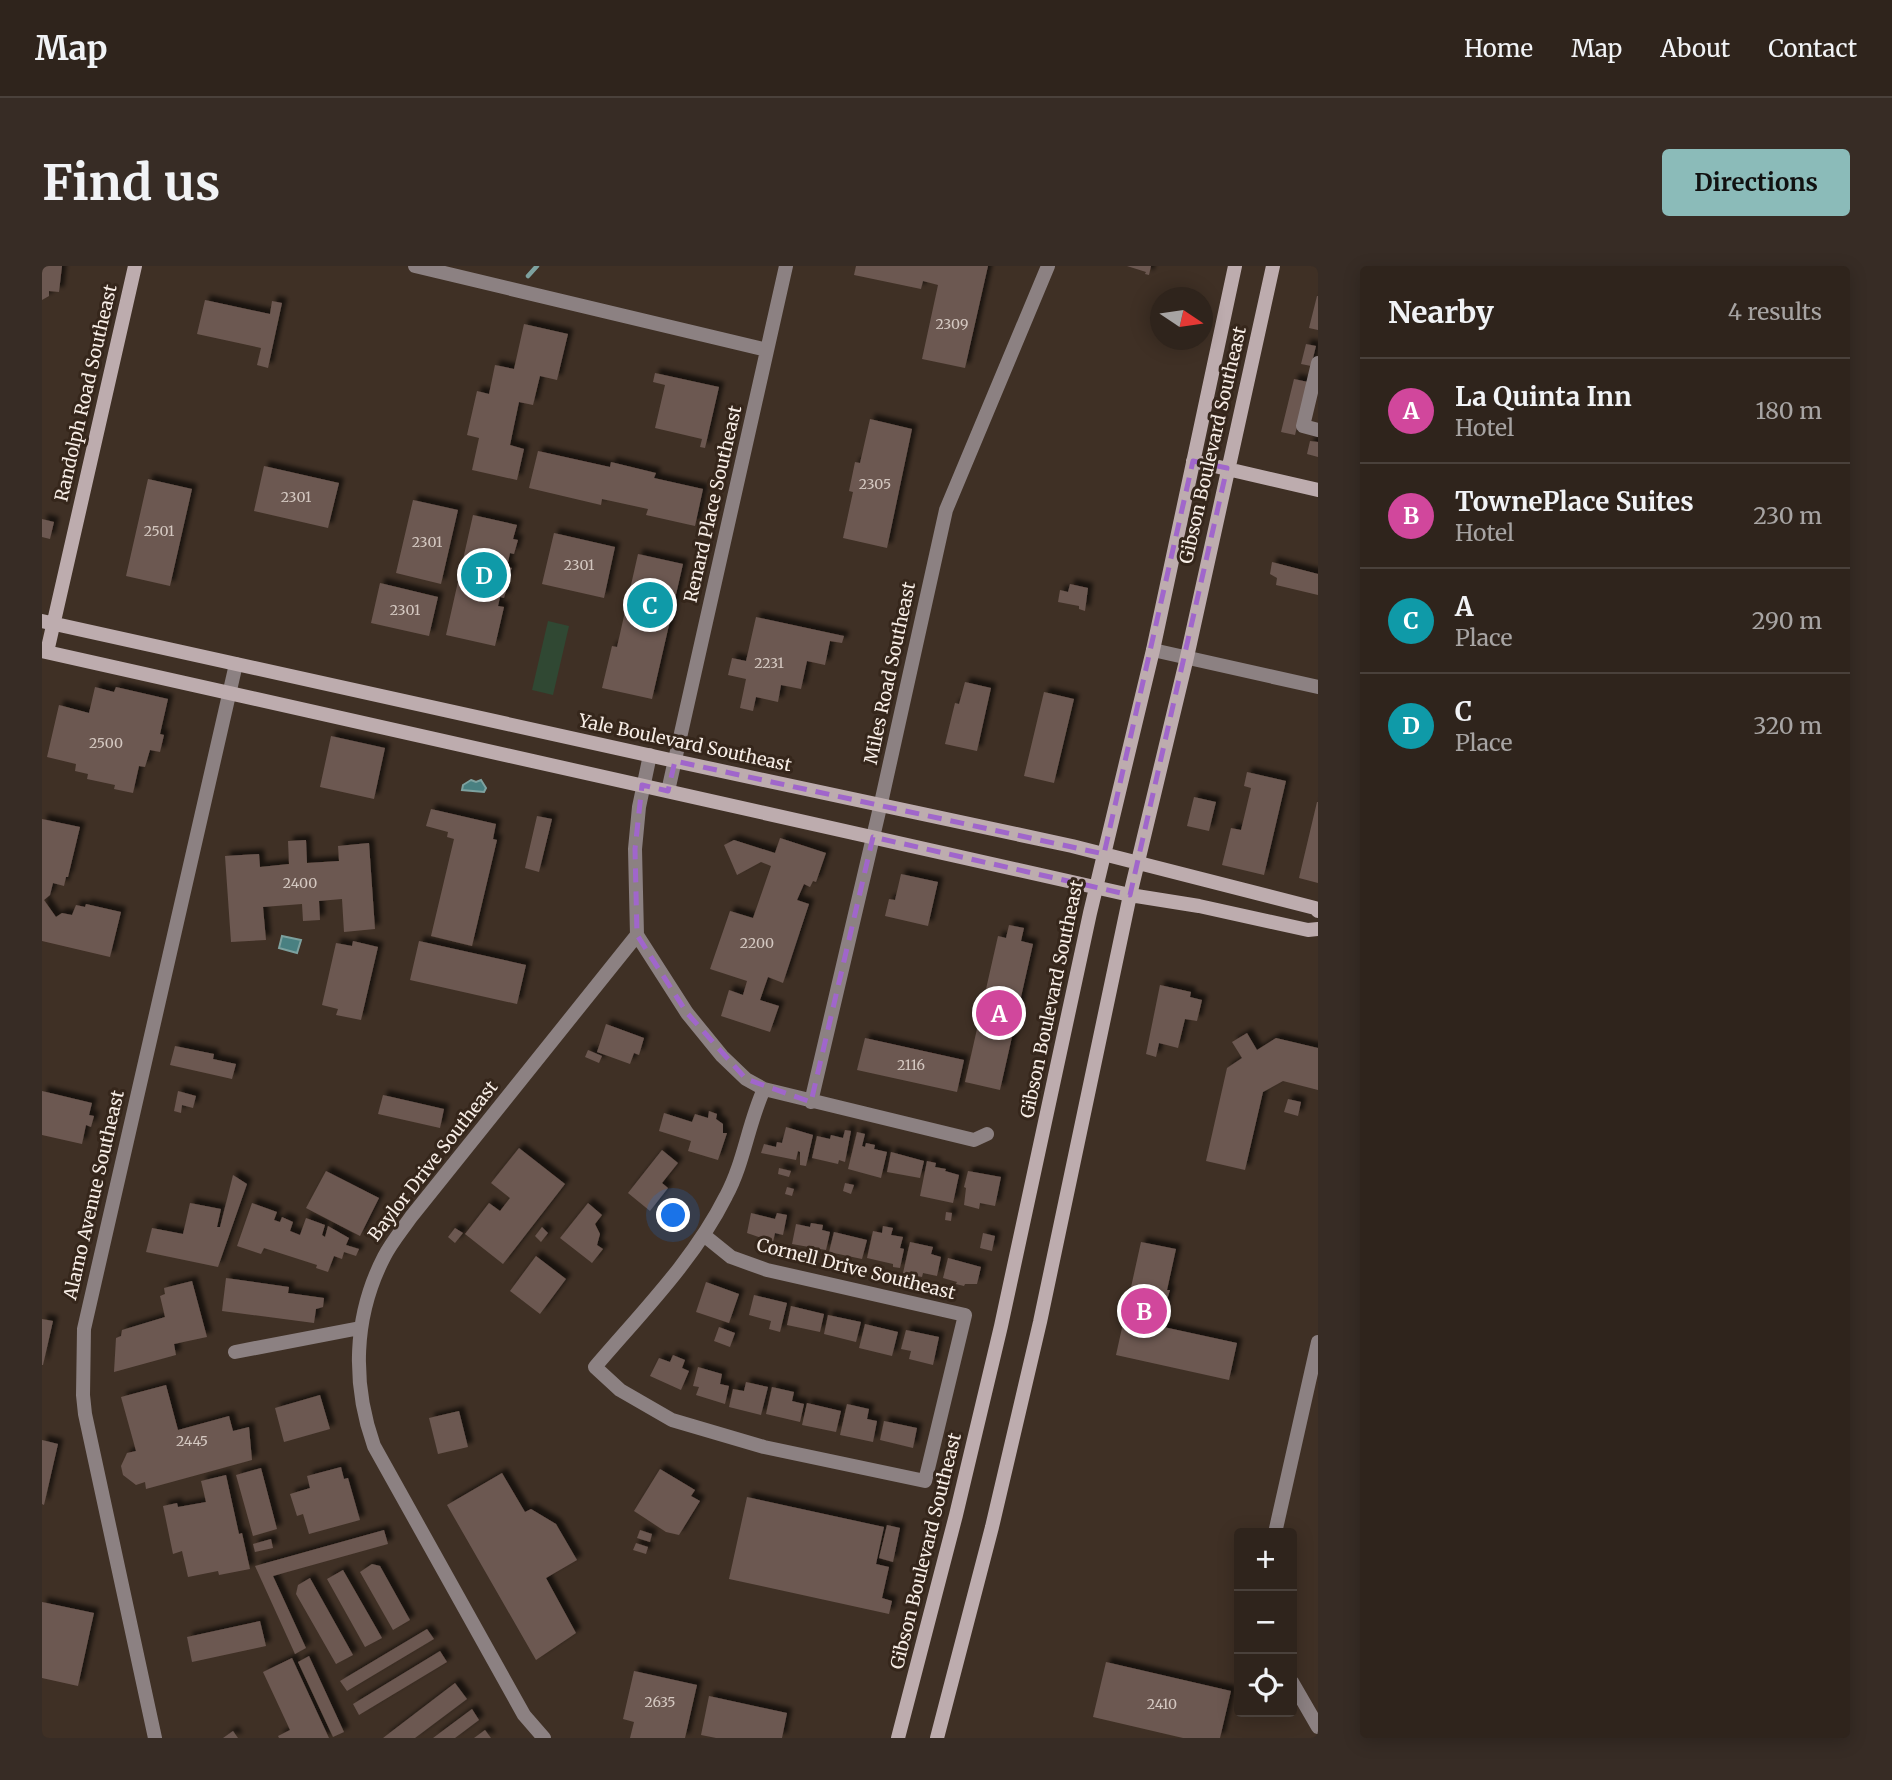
<!DOCTYPE html>
<html lang="en">
<head>
<meta charset="utf-8">
<style>
  :root { --surface:#2f241c; --page:#372c25; --text:#f1f3f6; --muted:#a7a4a3; --line:#4a413b; --accent:#8bbbb9 }
  body { margin:0; font-family:Merriweather,serif; background:var(--page); color:var(--text) }
  .controls { position:absolute; right:21px; bottom:21px; display:grid; overflow:hidden; border-radius:7px; box-shadow:0 4px 18px #0003 }
  .controls button { width:63px; height:63px; display:grid; place-items:center; padding:0; border:0; border-bottom:2px solid var(--line); background:var(--surface); color:var(--text); font:35px sans-serif }
  .compass { position:absolute; left:1108px; top:21px; width:63px; height:63px; border-radius:50%; background:var(--surface); box-shadow:0 4px 18px #0003; rotate:103deg }
  .you { position:absolute; left:632px; top:950px; width:24px; height:24px; margin:-18px; border:5px solid #fff; border-radius:50%; background:#1a73e8; box-shadow:0 0 0 10px #1a73e833 }
  .badge { display:grid; place-items:center; width:46px; height:46px; border-radius:50%; background:var(--accent); color:#fff; font-size:23px; font-weight:700 }
  .pin { position:absolute; translate:-50% -50%; border:4px solid #fff; box-shadow:0 2px 7px #0006 }
  .list { margin:0; padding:0; list-style:none }
  h2 { display:flex; justify-content:space-between; align-items:center; height:91px; margin:0; padding:0 28px; font-size:30px }
  h2 small { font-size:23px; font-weight:400; color:var(--muted) }
  .list li { display:grid; grid-template-columns:46px 1fr auto; gap:21px; align-items:center; box-sizing:border-box; height:105px; padding:0 28px; border-top:2px solid var(--line) }
  .list b { display:block; font-size:26px; white-space:nowrap }
  .list p { margin:0; font-size:23px; white-space:nowrap; color:var(--muted) }
  .list em { font-size:23px; font-style:normal; color:var(--muted) }
  .icon { flex:none; width:38px; height:38px; fill:none; stroke:currentColor; stroke-width:2; stroke-linecap:round; stroke-linejoin:round }
  .map { position:relative; flex:none; width:1276px; height:1472px; overflow:hidden; border-radius:7px }
  header { display:flex; align-items:center; gap:42px; box-sizing:border-box; height:98px; padding:0 35px; background:var(--surface); border-bottom:2px solid var(--line) }
  header strong { font-size:33px }
  nav { display:flex; gap:38px; margin-inline-start:auto; font-size:24px }
  .intro { display:flex; align-items:center; justify-content:space-between; box-sizing:border-box; height:168px; padding:0 42px }
  h1 { margin:0; font-size:49px }
  .button { padding:18px 32px; border-radius:7px; background:var(--accent); color:#111; font-size:24px; font-weight:700 }
  main { display:flex; gap:42px; padding:0 42px }
  aside { flex:1; background:var(--surface); border-radius:7px; box-shadow:0 4px 18px #0003 }
  .map>svg:first-child { display:block }
  .green { fill:#304833 }
  .water { fill:#498081; stroke:#7da19f; stroke-width:2 }
  .lines { fill:none; stroke-linecap:round; stroke-linejoin:round }
  .stream { stroke:#7da19f; stroke-width:4.5 }
  .building { fill:#6c5851; filter:url(#shadow) }
  .street { stroke:#8c8182; stroke-width:14 }
  .secondary { stroke:#bdacae; stroke-width:14 }
  .marked { fill:none; stroke:#a066cb; stroke-width:5; stroke-dasharray:14 9; stroke-linejoin:round }
  .labels { text-anchor:middle; stroke-width:6; stroke-linejoin:round; paint-order:stroke }
  .number-label { font-size:14px; fill:#d4c8c1 }
  .street-label { font-size:18px; fill:#f7ede6; stroke:#35261b }
</style>
</head>
<body>
<header>
<strong>Map</strong>
<nav><a>Home</a><a>Map</a><a>About</a><a>Contact</a></nav>
</header>
<div class="intro"><h1>Find us</h1><a class="button">Directions</a></div>
<main>
<div class="map">
<svg width="1276" height="1472" viewBox="0 0 1276 1472">
  <defs>
    <filter id="shadow"><feDropShadow dx="5" dy="-5" stdDeviation="2" flood-color="#0009"/></filter>
  </defs>
  <rect width="100%" height="100%" fill="#3f3025"/>
  <!-- green -->
  <path class="green" d="M 506,355 L 527,360 L 511,429 L 490,424 Z"/>
  <!-- water -->
  <path class="water" d="M 429,514 L 434,516 L 439,514 L 444,522 L 442,526 L 420,524 L 421,519 Z
    M 240,670 L 259,674 L 255,687 L 237,682 Z"/>
  <g class="lines">
    <!-- stream -->
    <path class="stream" d="M 486,10 L 495,0"/>
  </g>
  <!-- building -->
  <path class="building" d="M 0,0 L 20,0 L 17,26 L 7,25 L 7,30 L 0,34 Z
    M 814,0 L 946,0 L 923,102 L 880,93 L 896,19 L 881,15 L 879,23 L 812,9 Z
    M 1085,0 L 1109,0 L 1107,9 L 1103,8 L 1104,6 Z
    M 1275,30 L 1276,30 L 1276,64 L 1267,62 Z
    M 163,34 L 228,48 L 230,35 L 240,37 L 226,102 L 215,99 L 219,82 L 155,68 Z
    M 482,58 L 526,68 L 515,114 L 498,110 L 491,139 L 477,136 L 468,179 L 482,183 L 475,214 L 430,204 L 437,172 L 425,169 L 435,125 L 447,128 L 453,99 L 472,103 Z
    M 1264,78 L 1274,80 L 1269,100 L 1259,98 Z
    M 613,107 L 677,121 L 663,182 L 658,181 L 660,173 L 613,162 L 623,119 L 611,116 Z
    M 1252,113 L 1266,116 L 1253,169 L 1239,166 Z
    M 828,153 L 870,163 L 845,282 L 801,272 L 811,226 L 807,225 L 813,196 L 818,197 Z
    M 1268,175 L 1276,176 L 1276,191 L 1265,188 Z
    M 496,185 L 568,201 L 569,196 L 614,207 L 612,212 L 661,223 L 653,260 L 604,249 L 606,243 L 560,233 L 559,239 L 487,222 Z
    M 222,200 L 297,217 L 286,262 L 212,245 Z
    M 106,213 L 150,223 L 128,320 L 84,310 Z
    M 371,234 L 416,244 L 399,318 L 354,307 Z
    M 431,249 L 475,259 L 471,273 L 476,274 L 472,288 L 468,287 L 465,301 L 470,302 L 463,316 L 461,316 L 460,324 L 464,325 L 462,332 L 458,331 L 456,340 L 462,341 L 453,380 L 404,369 Z
    M 0,253 L 12,256 L 8,273 L 0,271 Z
    M 512,267 L 573,281 L 562,332 L 500,318 Z
    M 596,288 L 641,298 L 610,433 L 560,422 L 570,380 L 575,381 Z
    M 1230,296 L 1276,308 L 1276,329 L 1234,319 L 1235,312 L 1228,308 Z
    M 338,317 L 396,331 L 387,370 L 329,357 Z
    M 1028,318 L 1046,322 L 1043,345 L 1037,343 L 1037,340 L 1016,336 L 1018,324 L 1026,326 Z
    M 714,351 L 802,370 L 800,377 L 788,375 L 783,399 L 765,395 L 759,423 L 739,419 L 736,436 L 714,431 L 711,445 L 698,442 L 704,413 L 686,409 L 690,392 L 704,395 Z
    M 923,416 L 949,422 L 935,485 L 903,478 L 913,437 L 917,438 Z
    M 53,421 L 72,426 L 74,421 L 126,433 L 118,468 L 122,469 L 118,486 L 108,484 L 103,501 L 97,500 L 91,527 L 72,523 L 73,519 L 45,513 L 46,508 L 33,505 L 34,498 L 5,491 L 17,439 L 47,447 Z
    M 1002,426 L 1032,433 L 1012,517 L 982,510 Z
    M 289,470 L 343,482 L 332,533 L 278,521 Z
    M 1205,506 L 1244,515 L 1222,609 L 1180,599 L 1189,562 L 1199,564 L 1209,522 L 1202,520 Z
    M 1152,531 L 1174,536 L 1167,565 L 1145,560 Z
    M 1275,536 L 1276,536 L 1276,617 L 1257,612 Z
    M 389,543 L 454,558 L 451,573 L 455,574 L 430,680 L 389,670 L 412,573 L 405,571 L 406,566 L 384,560 Z
    M 495,550 L 510,553 L 497,606 L 483,602 Z
    M 0,553 L 38,561 L 26,611 L 24,611 L 22,620 L 11,617 L 8,629 L 2,634 L 14,651 L 20,647 L 30,649 L 34,639 L 43,641 L 44,638 L 79,646 L 68,691 L 0,675 Z
    M 738,572 L 784,587 L 774,616 L 771,615 L 768,621 L 762,618 L 755,634 L 767,638 L 741,717 L 726,711 L 718,734 L 737,740 L 728,766 L 679,750 L 687,724 L 701,729 L 705,715 L 668,703 L 688,645 L 711,652 L 729,600 L 719,596 L 695,609 L 682,579 L 692,574 L 733,587 Z
    M 264,574 L 265,597 L 297,595 L 296,580 L 327,577 L 333,663 L 302,666 L 300,633 L 277,635 L 278,654 L 261,655 L 260,638 L 221,641 L 224,674 L 189,676 L 183,590 L 217,588 L 218,601 L 247,598 L 246,575 Z
    M 859,608 L 896,616 L 886,660 L 843,650 L 847,633 L 853,634 Z
    M 967,659 L 982,662 L 979,675 L 991,678 L 958,824 L 923,816 L 956,670 L 964,672 Z
    M 311,675 L 336,681 L 319,754 L 294,749 L 296,743 L 280,739 L 294,677 L 310,680 Z
    M 377,675 L 484,699 L 475,738 L 368,714 Z
    M 1118,719 L 1149,726 L 1148,731 L 1160,734 L 1155,755 L 1143,753 L 1136,782 L 1117,777 L 1114,791 L 1104,788 Z
    M 564,758 L 602,772 L 597,789 L 592,787 L 588,798 L 555,786 Z
    M 1205,767 L 1215,784 L 1234,772 L 1276,782 L 1276,824 L 1241,815 L 1221,826 L 1203,904 L 1164,895 L 1185,802 L 1200,792 L 1190,776 Z
    M 823,772 L 922,794 L 915,826 L 815,804 Z
    M 133,780 L 172,788 L 171,793 L 194,798 L 190,813 L 128,799 Z
    M 546,784 L 560,790 L 557,797 L 543,791 Z
    M 0,825 L 50,837 L 47,849 L 52,850 L 49,861 L 44,859 L 40,878 L 0,869 Z
    M 136,825 L 154,830 L 151,842 L 140,839 L 139,847 L 132,845 Z
    M 341,829 L 402,843 L 398,862 L 336,848 Z
    M 1246,833 L 1259,836 L 1256,850 L 1242,846 Z
    M 667,845 L 675,848 L 674,853 L 681,858 L 681,867 L 685,867 L 676,894 L 646,885 L 649,875 L 617,865 L 622,847 L 650,856 L 653,848 L 666,852 Z
    M 744,861 L 771,869 L 764,900 L 758,899 L 758,886 L 756,885 L 754,894 L 719,887 L 722,878 L 734,881 L 735,876 L 740,877 Z
    M 803,864 L 809,865 L 803,896 L 797,894 L 796,898 L 770,892 L 775,870 L 788,873 L 789,869 L 801,872 Z
    M 815,866 L 823,868 L 820,880 L 823,881 L 824,877 L 833,879 L 832,883 L 845,886 L 839,912 L 806,903 Z
    M 477,882 L 523,918 L 461,998 L 423,968 L 447,937 L 458,945 L 468,932 L 449,917 Z
    M 620,884 L 636,897 L 620,917 L 626,922 L 608,945 L 586,927 Z
    M 849,886 L 882,895 L 878,912 L 845,906 Z
    M 885,895 L 894,897 L 893,901 L 904,903 L 903,905 L 917,909 L 911,937 L 878,930 Z
    M 737,902 L 749,905 L 747,911 L 736,908 Z
    M 284,905 L 337,932 L 318,970 L 264,942 Z
    M 926,905 L 959,911 L 953,940 L 938,937 L 937,943 L 922,939 L 924,922 L 922,921 Z
    M 191,909 L 205,918 L 176,1001 L 104,986 L 110,962 L 141,968 L 148,937 L 179,943 L 175,961 L 178,961 Z
    M 803,917 L 812,919 L 809,928 L 801,925 Z
    M 745,921 L 752,923 L 750,930 L 743,928 Z
    M 210,937 L 235,946 L 232,954 L 238,956 L 240,951 L 251,956 L 248,965 L 258,969 L 264,952 L 283,959 L 280,969 L 283,971 L 286,960 L 307,972 L 304,979 L 317,983 L 314,990 L 302,986 L 300,993 L 292,990 L 286,1006 L 274,1002 L 275,999 L 222,982 L 219,988 L 195,980 Z
    M 546,937 L 560,949 L 553,958 L 558,968 L 555,979 L 561,983 L 550,997 L 518,972 Z
    M 904,946 L 910,947 L 909,955 L 903,954 Z
    M 709,947 L 733,953 L 735,947 L 745,949 L 741,969 L 733,967 L 731,976 L 705,967 Z
    M 769,957 L 781,959 L 780,964 L 788,966 L 784,984 L 750,978 L 754,958 L 768,961 Z
    M 841,960 L 851,962 L 849,969 L 861,971 L 858,982 L 862,983 L 858,1002 L 851,1001 L 851,998 L 825,992 L 831,965 L 840,967 Z
    M 500,961 L 506,967 L 499,976 L 493,970 Z
    M 413,962 L 421,967 L 413,977 L 406,971 Z
    M 792,966 L 825,974 L 820,993 L 787,986 Z
    M 941,967 L 953,970 L 950,985 L 938,982 Z
    M 868,976 L 891,981 L 889,988 L 899,991 L 895,1010 L 881,1007 L 880,1011 L 861,1007 Z
    M 1099,976 L 1134,983 L 1125,1024 L 1128,1024 L 1117,1060 L 1195,1077 L 1187,1114 L 1074,1089 Z
    M 494,990 L 524,1013 L 498,1048 L 468,1025 Z
    M 906,992 L 939,1001 L 935,1018 L 923,1018 L 922,1020 L 914,1018 L 915,1016 L 901,1012 Z
    M 184,1012 L 247,1021 L 246,1027 L 282,1032 L 281,1041 L 274,1043 L 272,1057 L 180,1045 Z
    M 150,1015 L 165,1071 L 132,1078 L 134,1089 L 72,1106 L 74,1072 L 79,1070 L 80,1064 L 123,1051 L 118,1030 L 123,1028 L 122,1022 Z
    M 664,1016 L 697,1028 L 687,1057 L 654,1046 Z
    M 712,1029 L 745,1037 L 738,1066 L 727,1063 L 729,1055 L 707,1049 Z
    M 749,1040 L 782,1048 L 778,1066 L 745,1059 Z
    M 786,1049 L 819,1056 L 814,1076 L 782,1068 Z
    M 0,1053 L 11,1055 L 1,1099 L 0,1099 Z
    M 823,1058 L 856,1066 L 850,1090 L 817,1082 Z
    M 677,1061 L 693,1067 L 688,1081 L 672,1075 Z
    M 864,1064 L 897,1071 L 891,1099 L 867,1093 L 869,1085 L 859,1083 Z
    M 631,1089 L 643,1094 L 640,1102 L 647,1105 L 639,1124 L 608,1110 L 617,1092 L 628,1096 Z
    M 656,1101 L 680,1108 L 678,1118 L 687,1120 L 683,1138 L 654,1129 L 657,1121 L 651,1120 Z
    M 704,1116 L 726,1121 L 719,1149 L 687,1141 L 691,1123 L 702,1125 Z
    M 124,1119 L 136,1164 L 187,1150 L 191,1165 L 207,1161 L 210,1194 L 104,1223 L 103,1216 L 94,1219 L 81,1209 L 79,1200 L 85,1187 L 94,1185 L 79,1131 Z
    M 730,1121 L 752,1126 L 750,1135 L 762,1138 L 758,1156 L 724,1148 Z
    M 278,1129 L 288,1163 L 242,1176 L 233,1142 Z
    M 765,1137 L 799,1145 L 794,1166 L 760,1159 Z
    M 805,1138 L 827,1143 L 825,1153 L 835,1155 L 831,1176 L 798,1169 Z
    M 417,1145 L 426,1181 L 396,1188 L 387,1152 Z
    M 842,1155 L 875,1162 L 871,1182 L 838,1174 Z
    M 0,1174 L 16,1178 L 2,1239 L 0,1238 Z
    M 299,1201 L 302,1213 L 306,1212 L 318,1254 L 267,1268 L 261,1248 L 255,1250 L 248,1228 L 268,1222 L 265,1210 Z
    M 219,1202 L 235,1263 L 211,1270 L 194,1209 Z
    M 618,1203 L 653,1224 L 649,1230 L 658,1235 L 637,1269 L 624,1266 L 592,1245 Z
    M 460,1207 L 483,1246 L 489,1243 L 514,1258 L 535,1294 L 504,1312 L 534,1367 L 494,1394 L 405,1239 Z
    M 184,1209 L 197,1268 L 200,1267 L 208,1303 L 177,1309 L 176,1305 L 146,1311 L 140,1285 L 131,1288 L 121,1240 L 135,1237 L 136,1241 L 164,1236 L 159,1215 Z
    M 705,1231 L 842,1261 L 834,1298 L 847,1301 L 840,1332 L 850,1335 L 847,1348 L 687,1313 Z
    M 845,1259 L 858,1262 L 851,1296 L 837,1292 Z
    M 342,1264 L 346,1278 L 231,1310 L 264,1382 L 253,1388 L 213,1300 Z
    M 598,1264 L 610,1268 L 608,1276 L 595,1272 Z
    M 229,1273 L 231,1282 L 213,1286 L 211,1278 Z
    M 594,1277 L 606,1281 L 604,1288 L 591,1284 Z
    M 330,1298 L 338,1300 L 368,1354 L 351,1364 L 318,1306 Z
    M 301,1304 L 340,1372 L 323,1381 L 285,1313 Z
    M 268,1312 L 311,1389 L 294,1398 L 254,1328 L 256,1319 Z
    M 0,1336 L 52,1347 L 36,1420 L 0,1412 Z
    M 218,1355 L 224,1380 L 150,1396 L 145,1371 Z
    M 385,1363 L 392,1373 L 305,1425 L 298,1415 Z
    M 398,1385 L 405,1396 L 317,1449 L 311,1438 Z
    M 267,1390 L 302,1466 L 291,1471 L 256,1396 Z
    M 250,1392 L 287,1472 L 237,1472 L 236,1470 L 248,1464 L 221,1406 Z
    M 1064,1396 L 1189,1425 L 1178,1472 L 1141,1472 L 1051,1451 Z
    M 592,1405 L 655,1419 L 643,1472 L 588,1472 L 592,1456 L 581,1453 Z
    M 413,1417 L 425,1433 L 373,1472 L 341,1472 Z
    M 667,1430 L 745,1447 L 740,1472 L 674,1472 L 659,1469 Z
    M 430,1443 L 437,1454 L 413,1472 L 391,1472 Z
    M 443,1464 L 449,1472 L 432,1472 Z
    M 191,1465 L 196,1472 L 181,1472 Z"/>
  <g class="lines">
    <!-- street -->
    <path class="street" d="M 373,0 L 725,84
      M 1276,97 L 1261,160 L 1276,164
      M 1111,384 L 1276,421
      M 608,489 L 597,541 L 593,583 L 595,669 L 645,747 L 680,790 L 704,813 L 722,823 L 932,874 L 945,868
      M 626,525 L 744,0
      M 769,836 L 839,537 L 904,244 L 1006,0
      M 663,970 L 689,991 L 725,1004 L 923,1049 L 883,1215 L 722,1181 L 630,1154 L 578,1124 L 553,1101 C 599,1047 652,994 684,930 C 702,897 706,858 722,823
      M 193,1086 L 318,1062
      M 1233,1267 L 1276,1076
      M 1250,1416 L 1276,1461
      M 113,1472 L 43,1148 L 41,1129 L 42,1063 L 194,398
      M 502,1472 L 482,1449 L 332,1180 C 310,1118 311,1051 342,991 C 349,977 360,964 369,951 L 595,669"/>
    <!-- secondary -->
    <path class="secondary" d="M 1151,195 L 1276,224
      M 0,355 L 633,495 L 1030,580 L 1273,642 L 1276,645
      M 0,385 L 1088,629 L 1157,640 L 1266,664 L 1276,663
      M 5,386 L 93,0
      M 856,1472 L 914,1249 L 959,1060 L 1048,647 L 1111,384 L 1193,0
      M 895,1472 L 950,1261 L 998,1056 L 1088,629 L 1145,391 L 1231,0"/>
  </g>
  <!-- marked area -->
  <path class="marked" d="M 1151,195 L 1185,202 L 1088,629 L 831,571 L 769,836 L 704,813 L 645,747 L 595,669 L 593,583 L 600,519 L 626,525 L 633,495 L 1062,588 Z"/>
  <g class="labels">
    <!-- number labels -->
    <g class="number-label">
      <text x="910" y="63">2309</text>
      <text x="833" y="223">2305</text>
      <text x="254" y="236">2301</text>
      <text x="117" y="270">2501</text>
      <text x="385" y="281">2301</text>
      <text x="537" y="304">2301</text>
      <text x="363" y="349">2301</text>
      <text x="727" y="402">2231</text>
      <text x="64" y="482">2500</text>
      <text x="258" y="622">2400</text>
      <text x="715" y="682">2200</text>
      <text x="869" y="804">2116</text>
      <text x="150" y="1180">2445</text>
      <text x="618" y="1441">2635</text>
      <text x="1120" y="1443">2410</text>
    </g>
    <!-- street labels -->
    <g class="street-label">
      <text transform="translate(44 127) rotate(-77)" y="6">Randolph Road Southeast</text>
      <text transform="translate(1171 179) rotate(-77)" y="6">Gibson Boulevard Southeast</text>
      <text transform="translate(671 238) rotate(-77)" y="6">Renard Place Southeast</text>
      <text transform="translate(848 407) rotate(-78)" y="6">Miles Road Southeast</text>
      <text transform="translate(643 477) rotate(12)" y="6">Yale Boulevard Southeast</text>
      <text transform="translate(1010 733) rotate(-78)" y="6">Gibson Boulevard Southeast</text>
      <text transform="translate(391 895) rotate(-52)" y="6">Baylor Drive Southeast</text>
      <text transform="translate(52 929) rotate(-77)" y="6">Alamo Avenue Southeast</text>
      <text transform="translate(814 1003) rotate(14)" y="6">Cornell Drive Southeast</text>
      <text transform="translate(884 1285) rotate(-76)" y="6">Gibson Boulevard Southeast</text>
    </g>
  </g>
</svg>
<div class="controls">
<button>+</button>
<button>−</button>
<button><svg class="icon" aria-label="locate" viewBox="0 0 24 24"><circle cx="12" cy="12" r="6"/><path d="M12 2v4M12 18v4M2 12h4M18 12h4"/></svg></button>
</div>
<svg class="compass" viewBox="-18 -18 36 36"><path d="M0-13l5 13h-10z" fill="#e53935"/><path d="M0 13l5-13h-10z" fill="#a7a4a3"/></svg>
<div class="you"></div>
<div class="pin badge" style="left:957px;top:747px;background:#d1479c">A</div>
<div class="pin badge" style="left:1102px;top:1045px;background:#d1479c">B</div>
<div class="pin badge" style="left:608px;top:339px;background:#0f9aa8">C</div>
<div class="pin badge" style="left:442px;top:309px;background:#0f9aa8">D</div>
</div>
<aside>
<h2>Nearby<small>4 results</small></h2>
<ul class="list">
<li><span class="badge" style="background:#d1479c">A</span><div><b>La Quinta Inn</b><p>Hotel</p></div><em>180 m</em></li>
<li><span class="badge" style="background:#d1479c">B</span><div><b>TownePlace Suites</b><p>Hotel</p></div><em>230 m</em></li>
<li><span class="badge" style="background:#0f9aa8">C</span><div><b>A</b><p>Place</p></div><em>290 m</em></li>
<li><span class="badge" style="background:#0f9aa8">D</span><div><b>C</b><p>Place</p></div><em>320 m</em></li>
</ul>
</aside>
</main>
</body>
</html>
